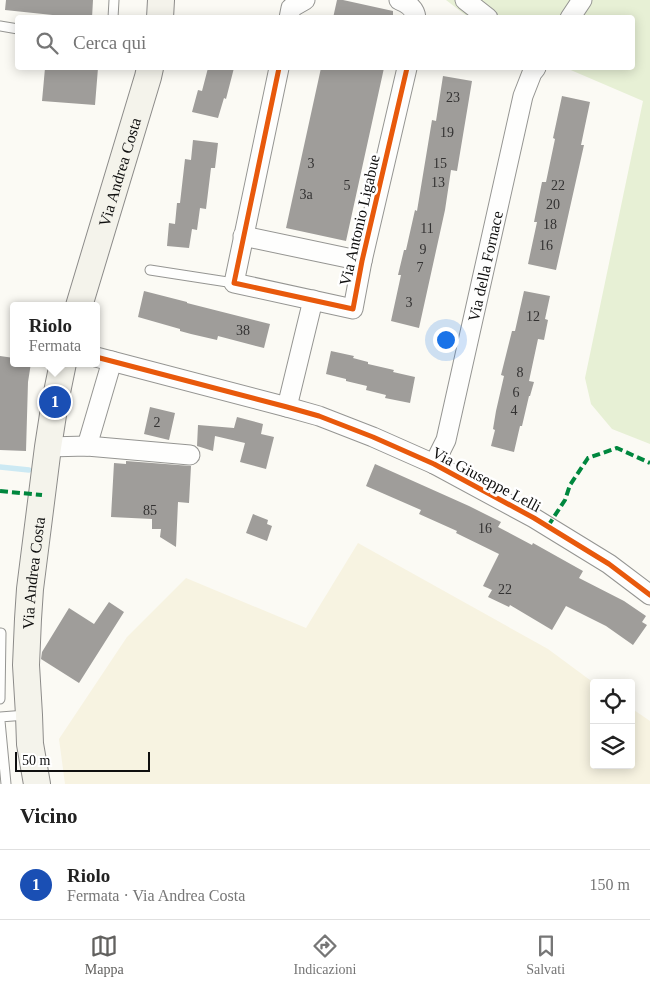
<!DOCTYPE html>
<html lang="it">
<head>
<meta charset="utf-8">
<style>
  :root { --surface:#fff; --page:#f6f6f6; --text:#222; --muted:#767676; --line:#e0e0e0; --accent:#62615f }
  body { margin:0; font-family:Georgia,serif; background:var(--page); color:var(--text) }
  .controls { position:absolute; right:15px; bottom:15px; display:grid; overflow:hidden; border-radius:5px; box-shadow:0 2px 12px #0003 }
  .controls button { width:45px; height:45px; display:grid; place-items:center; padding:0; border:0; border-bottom:1px solid var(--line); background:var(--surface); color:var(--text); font:25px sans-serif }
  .scale { position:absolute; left:15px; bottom:12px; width:135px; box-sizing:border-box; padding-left:5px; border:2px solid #0f0f0f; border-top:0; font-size:14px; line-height:18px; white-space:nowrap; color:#0f0f0f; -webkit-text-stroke:4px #fff; paint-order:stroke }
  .you { position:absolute; left:445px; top:339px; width:18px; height:18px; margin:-12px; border:4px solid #fff; border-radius:50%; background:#1a73e8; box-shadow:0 0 0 8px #1a73e833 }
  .badge { display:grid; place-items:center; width:32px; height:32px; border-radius:50%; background:var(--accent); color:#fff; font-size:16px; font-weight:700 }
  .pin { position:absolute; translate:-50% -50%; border:2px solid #fff; box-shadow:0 1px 5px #0006 }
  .popup { position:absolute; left:10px; top:302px; width:90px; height:65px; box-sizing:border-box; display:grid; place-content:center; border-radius:5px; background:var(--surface); filter:drop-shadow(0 1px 4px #0005); font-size:16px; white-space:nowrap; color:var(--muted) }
  .popup b { font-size:19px; color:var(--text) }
  .popup::after { content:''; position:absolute; left:50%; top:100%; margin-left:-10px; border:10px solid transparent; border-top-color:var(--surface) }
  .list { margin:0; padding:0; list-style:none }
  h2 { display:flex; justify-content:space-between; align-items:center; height:65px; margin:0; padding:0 20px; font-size:21px }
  h2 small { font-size:16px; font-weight:400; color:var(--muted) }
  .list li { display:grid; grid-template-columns:32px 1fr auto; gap:15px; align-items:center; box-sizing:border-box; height:70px; padding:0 20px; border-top:1px solid var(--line) }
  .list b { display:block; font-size:19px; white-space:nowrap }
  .list p { margin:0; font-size:16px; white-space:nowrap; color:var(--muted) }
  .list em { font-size:16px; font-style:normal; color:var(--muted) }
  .icon { flex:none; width:28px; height:28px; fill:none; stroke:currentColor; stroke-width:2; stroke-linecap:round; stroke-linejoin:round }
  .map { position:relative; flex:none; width:650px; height:784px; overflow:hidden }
  .search { position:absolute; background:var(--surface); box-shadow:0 2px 12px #0003; left:15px; right:15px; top:15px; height:55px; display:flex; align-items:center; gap:12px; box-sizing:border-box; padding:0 18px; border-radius:5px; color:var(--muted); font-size:19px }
  .sheet { height:135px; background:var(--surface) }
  nav { display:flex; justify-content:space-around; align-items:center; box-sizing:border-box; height:70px; border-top:1px solid var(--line); background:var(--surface); font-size:14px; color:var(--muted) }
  nav a { display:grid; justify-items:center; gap:2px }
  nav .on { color:var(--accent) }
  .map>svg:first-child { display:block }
  .farmland { fill:#f7f3e1 }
  .green { fill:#e7f0d5 }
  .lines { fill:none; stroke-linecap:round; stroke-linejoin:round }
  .stream { stroke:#cce9f3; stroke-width:5.5 }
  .building { fill:#9f9d9a }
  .service-casing { stroke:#959592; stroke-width:11 }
  .minor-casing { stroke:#959592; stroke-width:21 }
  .secondary-casing { stroke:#8c8b89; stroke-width:28 }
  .service { stroke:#fefefd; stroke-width:9 }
  .minor { stroke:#fefefd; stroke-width:19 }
  .secondary { stroke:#f4f3eb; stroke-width:26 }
  .quiet { stroke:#00873e; stroke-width:4; stroke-dasharray:8 4; stroke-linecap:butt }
  .cycleway-casing { stroke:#fff; stroke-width:8 }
  .cycleway { stroke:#e8590c; stroke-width:5 }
  .labels { text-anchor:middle; stroke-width:5; stroke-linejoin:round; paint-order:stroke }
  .number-label { font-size:14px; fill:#333232 }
  .street-label { font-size:16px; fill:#0f0f0f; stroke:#fff }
</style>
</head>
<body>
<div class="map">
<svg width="650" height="784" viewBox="0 0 650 784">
  <rect width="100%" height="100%" fill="#fbfaf4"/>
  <!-- farmland -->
  <path class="farmland" d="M 358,543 L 548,649 L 594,683 L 594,765 L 631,765 L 631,708 L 650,721 L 650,784 L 65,784 L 59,739 L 127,637 L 186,578 L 306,628 Z"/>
  <!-- green -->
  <path class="green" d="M 446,0 L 650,0 L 650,444 L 612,429 L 591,404 L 585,378 L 643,101 L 566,68 L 632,68 L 632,18 L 468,17 Z"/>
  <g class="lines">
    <!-- stream -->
    <path class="stream" d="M 0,467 L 29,470"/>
  </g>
  <!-- building -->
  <path class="building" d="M 6,0 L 93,0 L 92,18 L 81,18 L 5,10 Z
    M 337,0 L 343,0 L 393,11 L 393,18 L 333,18 Z
    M 45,68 L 98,68 L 95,105 L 42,101 Z
    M 208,68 L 234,68 L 226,99 L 224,98 L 218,118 L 192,112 L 198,90 L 202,91 Z
    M 321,68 L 384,68 L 346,241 L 286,228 Z
    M 443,76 L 472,81 L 457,171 L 451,170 L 445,210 L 419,328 L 391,321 L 401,275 L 398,275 L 404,250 L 406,250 L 415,210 L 417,211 L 432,120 L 436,121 Z
    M 562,96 L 590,102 L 581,145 L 584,145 L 556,270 L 528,264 L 537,222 L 534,222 L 542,182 L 546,182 L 555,139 L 553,138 Z
    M 193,140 L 218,143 L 215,168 L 211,168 L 206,209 L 200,208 L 197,230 L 192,229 L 189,248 L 167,246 L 169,223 L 175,224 L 177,203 L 180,203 L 185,159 L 191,160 Z
    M 144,291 L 187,302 L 187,303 L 270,324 L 264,348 L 218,336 L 217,340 L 191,334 L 180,331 L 180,329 L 138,317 Z
    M 524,291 L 550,296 L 545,319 L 548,320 L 544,340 L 538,339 L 529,381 L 534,382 L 530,396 L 529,396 L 522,426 L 520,426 L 514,452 L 491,446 L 495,430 L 493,429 L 496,411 L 504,376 L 501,375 L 512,331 L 515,331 Z
    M 331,351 L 354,356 L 353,358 L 368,362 L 368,364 L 394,370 L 393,372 L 415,377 L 410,403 L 385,398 L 386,395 L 366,390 L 367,386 L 346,381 L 346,379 L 326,374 Z
    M 0,356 L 14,358 L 14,363 L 31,363 L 28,382 L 26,451 L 0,450 Z
    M 150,407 L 175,413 L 169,440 L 144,434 Z
    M 237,417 L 263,424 L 261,434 L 274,437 L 266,469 L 240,462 L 245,443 L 215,436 L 213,451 L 197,446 L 198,425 L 234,428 Z
    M 126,461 L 191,466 L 189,503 L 178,502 L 176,547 L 160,537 L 161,529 L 152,529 L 152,519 L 111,517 L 114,463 L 126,464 Z
    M 375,464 L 469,506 L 501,522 L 498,527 L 532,545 L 533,543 L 583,571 L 579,578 L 624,601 L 646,616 L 642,622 L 647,625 L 633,645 L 606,626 L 566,606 L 552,630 L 510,605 L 509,607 L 488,597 L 492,590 L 483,586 L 499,554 L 456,533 L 457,531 L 419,514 L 421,510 L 366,486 Z
    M 253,514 L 268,520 L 267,524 L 272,526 L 267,541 L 246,533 Z
    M 109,602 L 124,612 L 79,683 L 41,659 L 42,652 L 69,608 L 94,624 Z"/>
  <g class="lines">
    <!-- service casing -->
    <g class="service-casing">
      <path id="service" d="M 113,18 L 114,0
        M 0,26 L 18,29
        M 150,270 L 234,283
        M 0,633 L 1,633 L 0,699
        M 0,717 L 26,715
        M 0,721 L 6,784"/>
    </g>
    <!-- minor casing -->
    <g class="minor-casing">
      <g id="minor">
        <path d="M 399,0 C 407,3 415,8 416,18"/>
        <path d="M 465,0 L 488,18"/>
        <path d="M 289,18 L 291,8 L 305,0"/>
        <path d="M 570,18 L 582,0"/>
        <path d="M 279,68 L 234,283 L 353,309 L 362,261 L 407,68"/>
        <path d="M 243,236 L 362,261"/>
        <path d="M 96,357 L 287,407 L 319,416 L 373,437 L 434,464 L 534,518 L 609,564 L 650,595"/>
        <path d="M 287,407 L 313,300"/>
        <path d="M 87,446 L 112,361"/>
        <path d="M 48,447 L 87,446 L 190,455"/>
        <path id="s1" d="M 434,464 L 446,440 L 523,96 L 532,73 L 536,68"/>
      </g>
    </g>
    <!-- secondary casing -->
    <g class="secondary-casing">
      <g id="secondary">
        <path d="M 160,18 L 161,0"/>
        <path id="s2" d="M 79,306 L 148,77 L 150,68"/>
        <path id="s3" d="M 37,784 L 30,744 L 29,715 L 26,665 L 28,619 L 30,589 L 48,447 L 55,402 L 63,363"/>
      </g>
    </g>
    <!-- service -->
    <use href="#service" class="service"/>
    <!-- minor -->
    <use href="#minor" class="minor"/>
    <!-- secondary -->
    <use href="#secondary" class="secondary"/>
    <!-- quiet -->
    <path class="quiet" d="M 0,491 L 42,495
      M 548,526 L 565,500 L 570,485 L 588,458 L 617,448 L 650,463"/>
    <!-- cycleway casing -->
    <g class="cycleway-casing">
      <path id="cycleway" d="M 279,68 L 234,283 L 353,309 L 362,261 L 407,68
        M 96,357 L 287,407 L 319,416 L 373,437 L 434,464 L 534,518 L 609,564 L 650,595"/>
    </g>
    <!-- cycleway -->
    <use href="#cycleway" class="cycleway"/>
  </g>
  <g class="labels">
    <!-- number labels -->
    <g class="number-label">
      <text x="453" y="102">23</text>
      <text x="447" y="137">19</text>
      <text x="311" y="168">3</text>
      <text x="440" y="168">15</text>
      <text x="438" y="187">13</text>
      <text x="347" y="190">5</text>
      <text x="558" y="190">22</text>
      <text x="306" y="199">3a</text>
      <text x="553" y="209">20</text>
      <text x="550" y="229">18</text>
      <text x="427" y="233">11</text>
      <text x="546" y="250">16</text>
      <text x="423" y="254">9</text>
      <text x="420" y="272">7</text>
      <text x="409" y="307">3</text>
      <text x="533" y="321">12</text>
      <text x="243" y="335">38</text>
      <text x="520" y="377">8</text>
      <text x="516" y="397">6</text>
      <text x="514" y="415">4</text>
      <text x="157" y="427">2</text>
      <text x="150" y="515">85</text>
      <text x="485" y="533">16</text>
      <text x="505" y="594">22</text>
    </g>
    <!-- street labels -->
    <g class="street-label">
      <text dy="6" stroke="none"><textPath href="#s2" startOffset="140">Via Andrea Costa</textPath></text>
      <text transform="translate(359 220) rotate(-77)" y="6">Via Antonio Ligabue</text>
      <text dy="6" stroke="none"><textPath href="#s1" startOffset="205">Via della Fornace</textPath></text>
      <text transform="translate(487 479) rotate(28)" y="6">Via Giuseppe Lelli</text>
      <text dy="6" stroke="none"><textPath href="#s3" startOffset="212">Via Andrea Costa</textPath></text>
    </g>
  </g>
</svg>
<div class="controls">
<button><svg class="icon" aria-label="locate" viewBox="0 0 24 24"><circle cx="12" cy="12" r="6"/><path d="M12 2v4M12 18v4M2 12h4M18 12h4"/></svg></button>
<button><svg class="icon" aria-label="layers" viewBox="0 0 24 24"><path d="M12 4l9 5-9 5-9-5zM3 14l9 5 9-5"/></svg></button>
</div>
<div class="scale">50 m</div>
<div class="you"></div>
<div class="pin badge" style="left:55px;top:402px;background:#1a4fb4">1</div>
<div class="popup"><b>Riolo</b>Fermata</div>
<div class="search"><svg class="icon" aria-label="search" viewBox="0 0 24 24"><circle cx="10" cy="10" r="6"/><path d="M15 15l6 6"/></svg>Cerca qui</div>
</div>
<section class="sheet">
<h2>Vicino<small></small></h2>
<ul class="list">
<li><span class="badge" style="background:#1a4fb4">1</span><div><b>Riolo</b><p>Fermata · Via Andrea Costa</p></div><em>150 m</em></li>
</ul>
</section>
<nav>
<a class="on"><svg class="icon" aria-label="map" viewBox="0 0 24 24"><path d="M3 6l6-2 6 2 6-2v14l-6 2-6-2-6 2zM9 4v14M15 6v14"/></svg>Mappa</a>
<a><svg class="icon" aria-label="directions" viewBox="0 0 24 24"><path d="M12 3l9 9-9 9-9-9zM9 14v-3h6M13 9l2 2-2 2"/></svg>Indicazioni</a>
<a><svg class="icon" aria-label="saved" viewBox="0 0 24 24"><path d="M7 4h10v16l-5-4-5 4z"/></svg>Salvati</a>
</nav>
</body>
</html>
